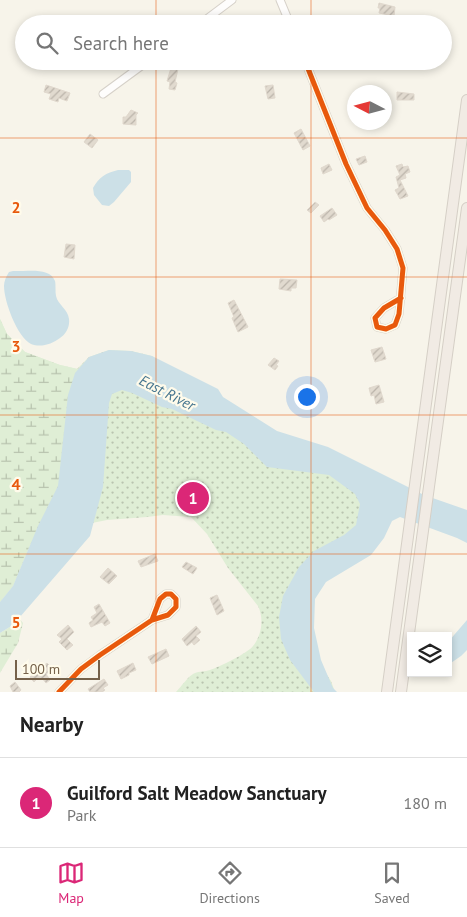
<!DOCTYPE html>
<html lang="en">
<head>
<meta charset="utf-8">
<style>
  :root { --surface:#fff; --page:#f2f2f2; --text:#222; --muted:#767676; --line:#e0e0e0; --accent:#db2777 }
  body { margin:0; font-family:"PT Sans",sans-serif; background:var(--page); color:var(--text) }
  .controls { position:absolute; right:15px; bottom:15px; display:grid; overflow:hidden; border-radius:0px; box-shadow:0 2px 8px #0003 }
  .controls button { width:45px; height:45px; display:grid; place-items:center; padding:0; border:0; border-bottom:1px solid var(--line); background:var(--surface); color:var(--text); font:25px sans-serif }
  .compass { position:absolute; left:347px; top:85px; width:45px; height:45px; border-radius:50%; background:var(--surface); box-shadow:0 2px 8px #0003; rotate:276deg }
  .scale { position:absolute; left:15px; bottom:12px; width:85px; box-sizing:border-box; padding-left:5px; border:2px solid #75614a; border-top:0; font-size:14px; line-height:18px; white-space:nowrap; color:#75614a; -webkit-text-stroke:4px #fffbeb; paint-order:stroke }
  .you { position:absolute; left:306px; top:396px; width:18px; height:18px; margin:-12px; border:4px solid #fff; border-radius:50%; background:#1a73e8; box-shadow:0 0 0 8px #1a73e833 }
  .badge { display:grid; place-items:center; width:32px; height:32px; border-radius:50%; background:var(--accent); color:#fff; font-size:16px; font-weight:700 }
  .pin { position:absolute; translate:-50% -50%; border:2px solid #fff; box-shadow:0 1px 5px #0006 }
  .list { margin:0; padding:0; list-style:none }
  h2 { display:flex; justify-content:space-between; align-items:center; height:65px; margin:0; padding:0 20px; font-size:21px }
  h2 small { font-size:16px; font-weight:400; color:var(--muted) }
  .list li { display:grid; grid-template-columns:32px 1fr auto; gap:15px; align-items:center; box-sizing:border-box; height:90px; padding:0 20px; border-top:1px solid var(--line) }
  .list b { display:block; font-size:19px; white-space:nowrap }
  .list p { margin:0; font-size:16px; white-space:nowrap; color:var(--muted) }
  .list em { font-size:16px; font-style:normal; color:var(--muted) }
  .icon { flex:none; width:28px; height:28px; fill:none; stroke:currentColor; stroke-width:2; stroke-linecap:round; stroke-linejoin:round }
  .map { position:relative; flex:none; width:467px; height:692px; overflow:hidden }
  .search { position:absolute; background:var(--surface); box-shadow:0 2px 8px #0003; left:15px; right:15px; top:15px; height:55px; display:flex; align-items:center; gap:12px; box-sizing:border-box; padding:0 18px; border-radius:28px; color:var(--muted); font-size:19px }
  .sheet { height:155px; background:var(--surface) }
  nav { display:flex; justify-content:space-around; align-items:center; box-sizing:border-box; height:70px; border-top:1px solid var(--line); background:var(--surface); font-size:14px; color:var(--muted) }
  nav a { display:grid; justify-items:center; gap:2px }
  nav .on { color:var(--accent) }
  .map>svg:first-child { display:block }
  .grass { fill:url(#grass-dots) }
  .wetland { fill:url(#wetland-marsh) }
  .water { fill:#cce0e7 }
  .building { fill:url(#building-hatch); stroke:#e0d8cd }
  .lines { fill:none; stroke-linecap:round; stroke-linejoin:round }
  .minor-casing { stroke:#d6d1c9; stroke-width:9 }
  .highway-casing { stroke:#d5cfc6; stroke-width:12 }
  .minor { stroke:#fefdfc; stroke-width:7 }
  .highway { stroke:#f1ebe4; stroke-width:10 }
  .cycleway-casing { stroke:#fffbeb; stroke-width:8 }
  .cycleway { stroke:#e8590c; stroke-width:5 }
  .grid { fill:none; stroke:#e8590c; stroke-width:1; stroke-opacity:0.55 }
  .labels { text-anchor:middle; stroke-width:4.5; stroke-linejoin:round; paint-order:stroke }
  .water-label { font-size:15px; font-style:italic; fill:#47768f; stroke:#fffbeb }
  .grid-label { font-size:16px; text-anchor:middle; font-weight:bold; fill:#e8590c; stroke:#fffbeb; stroke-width:4.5; stroke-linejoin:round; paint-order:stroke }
</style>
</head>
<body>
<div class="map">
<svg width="467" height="692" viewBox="0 0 467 692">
  <defs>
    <pattern id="grass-dots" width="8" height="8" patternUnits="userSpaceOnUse" patternTransform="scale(1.25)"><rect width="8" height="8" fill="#dfeed5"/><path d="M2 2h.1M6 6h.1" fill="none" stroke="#b9c4af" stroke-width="1.8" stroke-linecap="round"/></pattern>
    <pattern id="wetland-marsh" width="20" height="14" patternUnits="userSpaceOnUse" patternTransform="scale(1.25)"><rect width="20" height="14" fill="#dfeed5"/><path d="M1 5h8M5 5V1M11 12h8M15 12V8" fill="none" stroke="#b9c4af"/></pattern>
    <pattern id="building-hatch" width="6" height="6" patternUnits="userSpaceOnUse" patternTransform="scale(1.25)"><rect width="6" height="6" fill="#e1dacf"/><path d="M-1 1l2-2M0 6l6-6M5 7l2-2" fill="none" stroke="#bbb4aa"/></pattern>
  </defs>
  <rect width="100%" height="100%" fill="#f7f4ea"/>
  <!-- grass -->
  <path class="grass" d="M 0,319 L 7,334 L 25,352 L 60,365 L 77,369 L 89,357 L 109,350 L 131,351 L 152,356 L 266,440 L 383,487 L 300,606 L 321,666 L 331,681 L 335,692 L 176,692 C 181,687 189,675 195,673 C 199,671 205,672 210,670 C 219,667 248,653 253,646 C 262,635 264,618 258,606 L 228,568 L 207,534 L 191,517 L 163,515 L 147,517 L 107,520 L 87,524 L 31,543 L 13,586 L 0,602 Z"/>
  <!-- wetland -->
  <path class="wetland" d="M 0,319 L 7,334 L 25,352 L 60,365 L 78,369 L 75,373 L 68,395 L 58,486 L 38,526 L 13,586 L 0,602 Z
    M 19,618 L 23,623 L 18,643 L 0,673 L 0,633 L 13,625 Z"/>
  <!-- water -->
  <path class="water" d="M 118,170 L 129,170 L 131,172 L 131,182 L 114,202 L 109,206 L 102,205 L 94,195 L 93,188 C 99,177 106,173 118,170 Z
    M 13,271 C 24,272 50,266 55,281 C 56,285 55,291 56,296 C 58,305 68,309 69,319 C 70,327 66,334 60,338 C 52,344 41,348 31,344 C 17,337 4,301 4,286 C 4,281 6,277 9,272 Z
    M 109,350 L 131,351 L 152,356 L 218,389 L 223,397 L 277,431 L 328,447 L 424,495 L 467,510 L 467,543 L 457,538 L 400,517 L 392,521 L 384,538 L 371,555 L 326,582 L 315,599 L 314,628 L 321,660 L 333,688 L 337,692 L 314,692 L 290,660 L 281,639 L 279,617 L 283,596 L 299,567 L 314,551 L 344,535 L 356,525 L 360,504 L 355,494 L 329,475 L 267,467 L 244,444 L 226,432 L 216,430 L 172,409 L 162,407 L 132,393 L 122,390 L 112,394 L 109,403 L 103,487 L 90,536 L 13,625 L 0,633 L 0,602 L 13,586 L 38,526 L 58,486 L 68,395 L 75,373 L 89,357 Z
    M 467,620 L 467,650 L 461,656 L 448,665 L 448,642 Z"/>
  <!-- building -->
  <path class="building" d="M 379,3 L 395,7 L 394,16 L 379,13 L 380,8 L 378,8 Z
    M 171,68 L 178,69 L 175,82 L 177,83 L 175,90 L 169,89 L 170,82 L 167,81 Z
    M 46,85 L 70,93 L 67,101 L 59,98 L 58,102 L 49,99 L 51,94 L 44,92 Z
    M 273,85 L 275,98 L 268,99 L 265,86 Z
    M 397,92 L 414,94 L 414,100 L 397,100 Z
    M 131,110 L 138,113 L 136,115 L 136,125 L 123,124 L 123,117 L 126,117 Z
    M 301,129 L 310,146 L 303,150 L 294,133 Z
    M 90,134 L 98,140 L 92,148 L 84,142 Z
    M 365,156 L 367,162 L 359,165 L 356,159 Z
    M 329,164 L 332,170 L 323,174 L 321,168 Z
    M 402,164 L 403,167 L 408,166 L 410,172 L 405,174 L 406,178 L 400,180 L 408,196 L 400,199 L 395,190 L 399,188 L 396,177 L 400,175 L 396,166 Z
    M 315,202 L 319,205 L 311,213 L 307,210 Z
    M 332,208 L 337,215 L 329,220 L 328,219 L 324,222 L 320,216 Z
    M 66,244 L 75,245 L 74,259 L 64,257 Z
    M 280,279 L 297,280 L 296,288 L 291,288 L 291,291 L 279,289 Z
    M 234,300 L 248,327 L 238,332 L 232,318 L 234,317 L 228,303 Z
    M 382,347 L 386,359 L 375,362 L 371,350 Z
    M 274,358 L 279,361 L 276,365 L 278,366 L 275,370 L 268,365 Z
    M 379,385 L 384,402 L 376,404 L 374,395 L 371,396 L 369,388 Z
    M 155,554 L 158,561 L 141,567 L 138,561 Z
    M 186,562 L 197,568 L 193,574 L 182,567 Z
    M 108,568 L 117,576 L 109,584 L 100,577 Z
    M 217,595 L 224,611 L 217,615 L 210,598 Z
    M 99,604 L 110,623 L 105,626 L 102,622 L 91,627 L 89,623 L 93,620 L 91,617 L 97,613 L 94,607 Z
    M 68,625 L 74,632 L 67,639 L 73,645 L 67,650 L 59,642 L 62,639 L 57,635 Z
    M 196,626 L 201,632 L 196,636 L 200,640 L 194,645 L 192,642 L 187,646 L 182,639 Z
    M 166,649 L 169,656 L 152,664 L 148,657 Z
    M 47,663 L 53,669 L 46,674 L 50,680 L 46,683 L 42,678 L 41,679 L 39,677 L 34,682 L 30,677 Z
    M 133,663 L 136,670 L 129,673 L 129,675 L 121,679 L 117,671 Z
    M 104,679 L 108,685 L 103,688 L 105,690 L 102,692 L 90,692 L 88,689 Z
    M 15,682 L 21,690 L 19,692 L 13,692 L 10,686 Z"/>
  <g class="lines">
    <!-- minor casing -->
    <g class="minor-casing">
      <path id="minor" d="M 280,0 L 290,24
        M 200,24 L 232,0
        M 305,61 L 346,164 L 367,208 L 385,230 L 397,249 L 403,268 L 399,314 L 395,325 L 386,329 L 377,327 L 375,318 L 384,308 L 401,298
        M 103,94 L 148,61
        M 59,692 L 81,669 L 100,655 L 152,620 L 168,615 L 176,607 L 176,599 L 171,594 L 166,594 L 160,599 L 152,620"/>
    </g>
    <!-- highway casing -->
    <g class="highway-casing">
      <path id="highway" d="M 387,692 L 467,100
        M 401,692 L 467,208"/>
    </g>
    <!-- minor -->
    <use href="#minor" class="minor"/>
    <!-- highway -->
    <use href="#highway" class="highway"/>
    <!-- cycleway casing -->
    <g class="cycleway-casing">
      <path id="cycleway" d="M 305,61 L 346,164 L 367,208 L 385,230 L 397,249 L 403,268 L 399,314 L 395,325 L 386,329 L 377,327 L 375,318 L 384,308 L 401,298
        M 59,692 L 81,669 L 100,655 L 152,620 L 168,615 L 176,607 L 176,599 L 171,594 L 166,594 L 160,599 L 152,620"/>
    </g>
    <!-- cycleway -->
    <use href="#cycleway" class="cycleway"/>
  </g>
  <!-- grid -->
  <path class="grid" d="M 156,0 L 156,24M 311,0 L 311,24M 156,61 L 156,692M 311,61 L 311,692M 0,138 L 467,138M 0,277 L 467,277M 0,415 L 467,415M 0,554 L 467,554"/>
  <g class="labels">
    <!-- water labels -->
    <g class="water-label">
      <text transform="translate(167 393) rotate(27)" y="5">East River</text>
    </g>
  </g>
  <g class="grid-label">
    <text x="16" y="213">2</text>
    <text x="16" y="352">3</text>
    <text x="16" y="490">4</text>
    <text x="16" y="628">5</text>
  </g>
</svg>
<div class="controls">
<button><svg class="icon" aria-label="layers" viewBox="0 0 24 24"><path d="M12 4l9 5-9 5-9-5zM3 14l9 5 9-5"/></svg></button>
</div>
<svg class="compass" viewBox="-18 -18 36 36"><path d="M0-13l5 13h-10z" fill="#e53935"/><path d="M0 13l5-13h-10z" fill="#767676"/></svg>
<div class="scale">100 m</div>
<div class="you"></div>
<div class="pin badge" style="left:193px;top:498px">1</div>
<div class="search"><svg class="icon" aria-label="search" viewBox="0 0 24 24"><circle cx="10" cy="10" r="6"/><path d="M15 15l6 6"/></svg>Search here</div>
</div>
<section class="sheet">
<h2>Nearby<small></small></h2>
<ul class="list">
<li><span class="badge">1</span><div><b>Guilford Salt Meadow Sanctuary</b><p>Park</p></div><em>180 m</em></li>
</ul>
</section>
<nav>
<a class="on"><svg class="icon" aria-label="map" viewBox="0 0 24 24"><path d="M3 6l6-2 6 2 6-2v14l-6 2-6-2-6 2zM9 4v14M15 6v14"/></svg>Map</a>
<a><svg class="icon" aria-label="directions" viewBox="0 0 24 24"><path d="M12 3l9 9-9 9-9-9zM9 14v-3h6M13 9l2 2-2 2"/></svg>Directions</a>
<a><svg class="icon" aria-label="saved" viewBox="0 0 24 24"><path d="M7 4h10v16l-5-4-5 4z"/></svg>Saved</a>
</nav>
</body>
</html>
